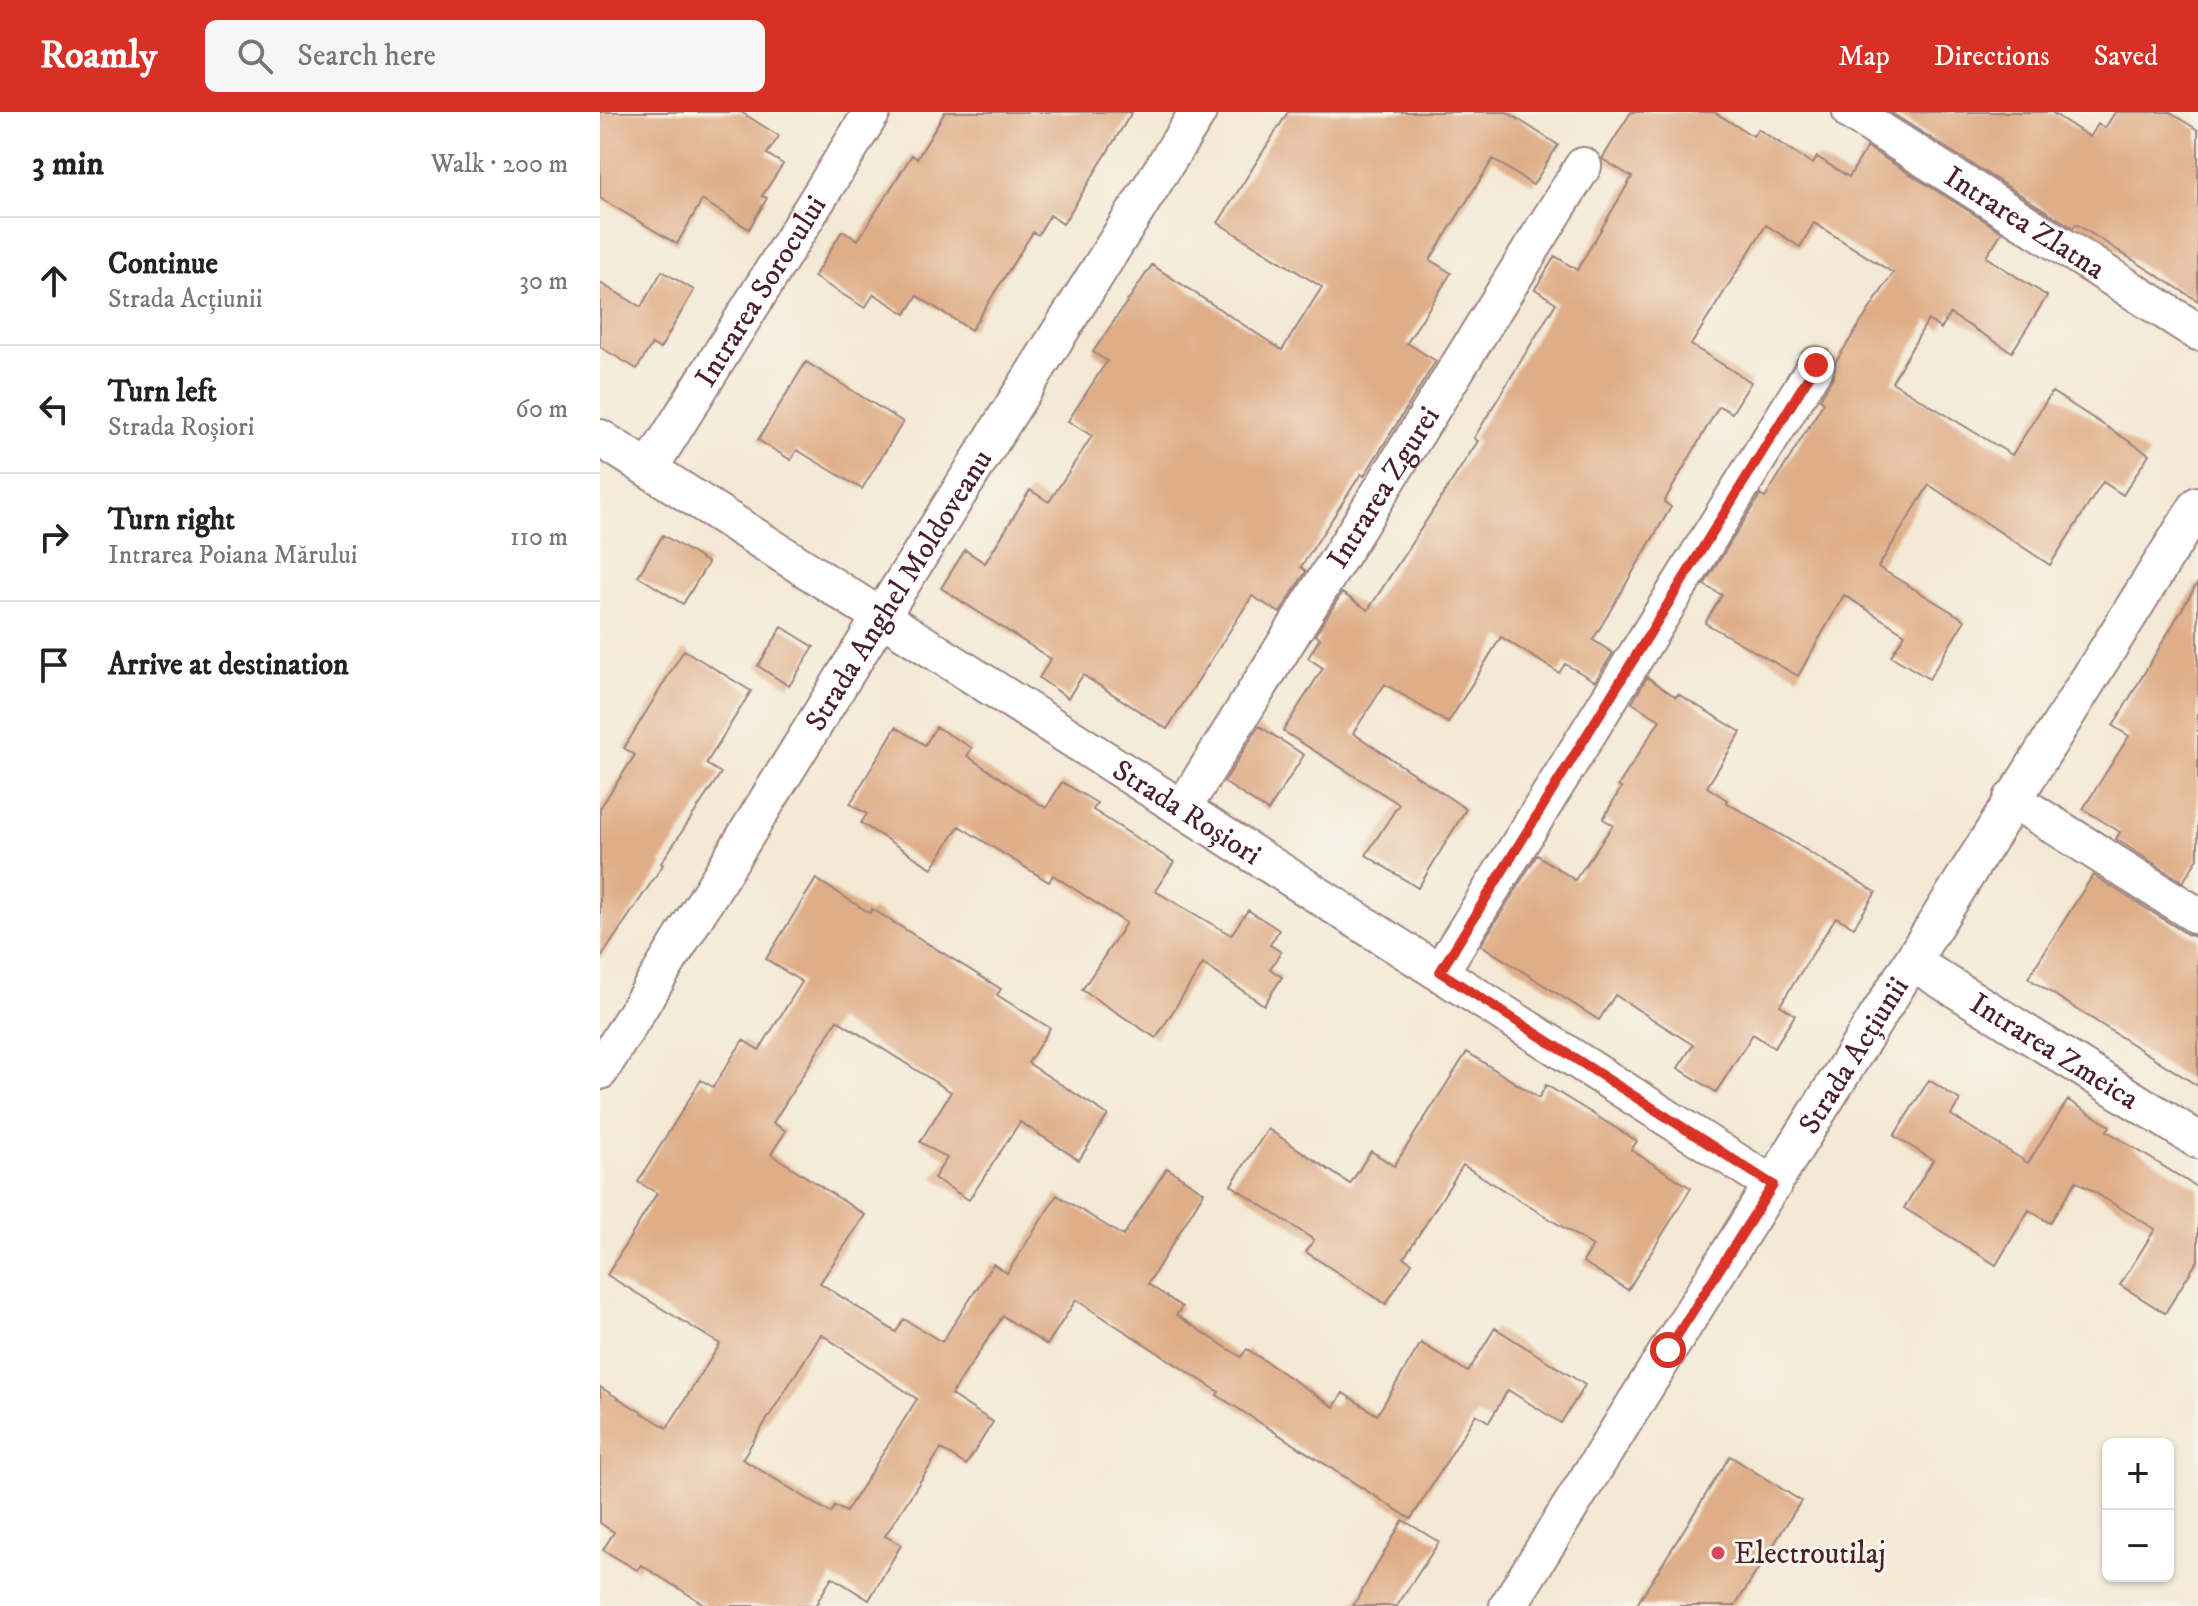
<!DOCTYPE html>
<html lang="en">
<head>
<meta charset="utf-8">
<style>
  :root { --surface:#fff; --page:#f6f6f6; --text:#222; --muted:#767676; --line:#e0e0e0; --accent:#d93025 }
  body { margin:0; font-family:"IM FELL DW Pica",serif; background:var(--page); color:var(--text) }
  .controls { position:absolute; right:24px; bottom:24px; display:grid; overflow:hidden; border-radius:12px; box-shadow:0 2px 6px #0004 }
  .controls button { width:72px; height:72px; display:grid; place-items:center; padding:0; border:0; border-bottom:2px solid var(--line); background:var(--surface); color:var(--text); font:40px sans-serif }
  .stop { position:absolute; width:24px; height:24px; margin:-18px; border:6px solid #d93025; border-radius:50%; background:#fff }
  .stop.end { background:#d93025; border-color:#fff; box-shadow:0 2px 8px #0008 }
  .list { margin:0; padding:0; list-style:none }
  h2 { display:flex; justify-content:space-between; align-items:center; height:104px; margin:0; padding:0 32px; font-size:34px }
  h2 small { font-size:26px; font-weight:400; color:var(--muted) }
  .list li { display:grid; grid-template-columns:52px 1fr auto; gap:24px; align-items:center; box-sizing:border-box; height:128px; padding:0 32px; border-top:2px solid var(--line) }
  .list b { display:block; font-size:30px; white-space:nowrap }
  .list p { margin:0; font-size:26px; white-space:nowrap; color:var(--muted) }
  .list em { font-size:26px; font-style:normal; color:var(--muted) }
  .icon { flex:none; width:44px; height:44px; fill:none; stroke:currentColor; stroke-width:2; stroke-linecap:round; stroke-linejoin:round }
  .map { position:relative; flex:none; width:1598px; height:1494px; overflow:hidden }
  header { display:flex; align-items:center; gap:48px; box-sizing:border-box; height:112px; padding:0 40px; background:var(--accent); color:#fff }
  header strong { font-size:38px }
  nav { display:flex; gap:44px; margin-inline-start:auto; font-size:28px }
  .search { width:560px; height:72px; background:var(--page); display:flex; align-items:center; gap:20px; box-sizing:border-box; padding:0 28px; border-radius:12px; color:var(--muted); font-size:30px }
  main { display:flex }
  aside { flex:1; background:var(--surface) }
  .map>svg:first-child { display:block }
  .building { fill:#dfad87; fill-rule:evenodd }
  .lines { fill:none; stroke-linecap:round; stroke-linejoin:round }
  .minor-casing { stroke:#9e8480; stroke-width:40 }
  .minor { stroke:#fff; stroke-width:36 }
  .route { stroke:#d93025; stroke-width:10 }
  .poi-dot { fill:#d1495b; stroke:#f7f3e8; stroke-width:3 }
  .labels { text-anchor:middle; stroke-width:6; stroke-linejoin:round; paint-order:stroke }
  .street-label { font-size:30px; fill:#4a1f2b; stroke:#f7f3e8 }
  .poi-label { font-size:30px; fill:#4a1f2b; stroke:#f7f3e8; text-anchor:start }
</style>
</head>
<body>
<header>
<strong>Roamly</strong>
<div class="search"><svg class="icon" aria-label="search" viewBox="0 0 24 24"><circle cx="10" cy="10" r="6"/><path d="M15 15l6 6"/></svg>Search here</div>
<nav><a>Map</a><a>Directions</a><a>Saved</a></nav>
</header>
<main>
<aside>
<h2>3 min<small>Walk · 200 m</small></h2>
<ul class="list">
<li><svg class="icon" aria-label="ahead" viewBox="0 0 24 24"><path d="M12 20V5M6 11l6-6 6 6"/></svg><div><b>Continue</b><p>Strada Acțiunii</p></div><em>30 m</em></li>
<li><svg class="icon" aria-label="left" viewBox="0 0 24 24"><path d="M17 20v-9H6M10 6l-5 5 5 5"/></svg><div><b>Turn left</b><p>Strada Roșiori</p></div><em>60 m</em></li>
<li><svg class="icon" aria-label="right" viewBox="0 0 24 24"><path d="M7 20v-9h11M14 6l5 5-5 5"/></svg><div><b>Turn right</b><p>Intrarea Poiana Mărului</p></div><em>110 m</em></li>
<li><svg class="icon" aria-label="arrive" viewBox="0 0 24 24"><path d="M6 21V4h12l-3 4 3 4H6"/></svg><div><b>Arrive at destination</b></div></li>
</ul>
</aside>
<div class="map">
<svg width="1598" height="1494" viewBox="0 0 1598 1494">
  <rect width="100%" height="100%" fill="#f7f3e8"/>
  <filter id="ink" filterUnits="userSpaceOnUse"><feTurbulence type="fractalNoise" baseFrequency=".0125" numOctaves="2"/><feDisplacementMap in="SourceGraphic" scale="16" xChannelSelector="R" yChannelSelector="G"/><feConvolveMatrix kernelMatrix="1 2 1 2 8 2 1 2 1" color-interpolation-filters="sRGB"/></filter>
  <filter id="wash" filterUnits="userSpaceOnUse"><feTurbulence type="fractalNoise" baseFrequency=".006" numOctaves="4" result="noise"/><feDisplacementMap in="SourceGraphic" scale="32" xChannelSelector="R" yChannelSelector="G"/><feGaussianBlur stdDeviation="1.8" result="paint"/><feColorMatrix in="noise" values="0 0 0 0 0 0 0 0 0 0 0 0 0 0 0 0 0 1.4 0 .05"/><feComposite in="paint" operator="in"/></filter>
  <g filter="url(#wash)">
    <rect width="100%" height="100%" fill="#f3e9d4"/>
    <g id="blocks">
      <!-- building -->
      <path class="building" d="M 0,0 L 141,0 L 179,24 L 167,42 L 183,52 L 162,84 L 167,86 L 149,117 L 102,88 L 77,132 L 0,86 Z
        M 345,0 L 532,0 L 463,112 L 450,103 L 438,123 L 433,120 L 371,218 L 317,184 L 306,202 L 274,182 L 265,196 L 214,165 L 242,119 L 258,128 L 312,43 L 317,47 Z
        M 688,0 L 907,0 L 958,33 L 933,73 L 893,47 L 830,148 L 851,161 L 807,231 L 836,249 L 764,364 L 761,362 L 701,455 L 706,459 L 680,501 L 652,484 L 567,617 L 483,563 L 468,586 L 439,566 L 451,547 L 341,476 L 365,438 L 385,451 L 430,378 L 449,390 L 492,324 L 468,309 L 507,249 L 493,240 L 552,153 L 682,238 L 722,175 L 618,111 Z
        M 1031,0 L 1114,0 L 1153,24 L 1158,17 L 1213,52 L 1217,45 L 1249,65 L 1267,35 L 1402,120 L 1386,145 L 1447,184 L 1412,240 L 1350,202 L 1341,217 L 1328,208 L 1292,270 L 1412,343 L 1452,280 L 1549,342 L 1523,383 L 1503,370 L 1450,453 L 1329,373 L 1278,455 L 1365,508 L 1329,567 L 1291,544 L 1305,522 L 1244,483 L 1198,564 L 1105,511 L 1122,483 L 1104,473 L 1160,383 L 1165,386 L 1224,290 L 1220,287 L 1234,263 L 1236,249 L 1293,161 L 1214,111 L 1200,135 L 1166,113 L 1091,233 L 1151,270 L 1132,301 L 1119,294 L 1064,390 L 1071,395 L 993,528 L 1013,541 L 995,569 L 965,552 L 959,561 L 901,525 L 848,611 L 785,572 L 753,621 L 866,697 L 818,776 L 766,743 L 799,692 L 683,619 L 723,556 L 708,546 L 720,526 L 715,523 L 742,481 L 768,498 L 878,329 L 874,326 L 956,191 L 935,177 L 955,144 L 977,158 L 1032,65 L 1002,47 Z
        M 1290,0 L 1451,0 L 1490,25 L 1498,12 L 1505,16 L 1515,0 L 1569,0 L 1598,18 L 1598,189 L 1476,112 L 1473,116 Z
        M 62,159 L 94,178 L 60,237 L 52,232 L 37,257 L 0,235 L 0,171 L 41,195 Z
        M 206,250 L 303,310 L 262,377 L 197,338 L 191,348 L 158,328 Z
        M 63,423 L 108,451 L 83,492 L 38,464 Z
        M 1598,470 L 1598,746 L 1583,770 L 1516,727 L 1520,720 L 1483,697 L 1529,624 L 1513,614 Z
        M 182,515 L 214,535 L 189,574 L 158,554 Z
        M 84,538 L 151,579 L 106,652 L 121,661 L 61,751 L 63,753 L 0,847 L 0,696 L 35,643 L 24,636 Z
        M 1047,565 L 1076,585 L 1078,582 L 1141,620 L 1107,675 L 1127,688 L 1126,690 L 1276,780 L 1254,815 L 1236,805 L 1180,893 L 1195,903 L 1174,936 L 1153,922 L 1116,980 L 1078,956 L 1093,933 L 1015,883 L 999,908 L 881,833 L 937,743 L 975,768 L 1013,713 L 1003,707 L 1021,676 L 1018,674 L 1060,608 L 1032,591 Z
        M 659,614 L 704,643 L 668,699 L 624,670 Z
        M 296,615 L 325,633 L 336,615 L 372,636 L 367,644 L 446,696 L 462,670 L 497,691 L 493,698 L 574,750 L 555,779 L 631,823 L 648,798 L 679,818 L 670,833 L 681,840 L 670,857 L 682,865 L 664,893 L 603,852 L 556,926 L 482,878 L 526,811 L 453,763 L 449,770 L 359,714 L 332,756 L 261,711 L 267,702 L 250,692 Z
        M 1493,763 L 1587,822 L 1598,826 L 1598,974 L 1428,866 Z
        M 216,767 L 270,801 L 272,797 L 401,877 L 397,883 L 450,916 L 428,951 L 508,1003 L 479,1048 L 420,1010 L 369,1088 L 334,1066 L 347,1046 L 320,1030 L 351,980 L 237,908 L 173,1011 L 186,1019 L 171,1042 L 265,1103 L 220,1171 L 296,1220 L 304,1207 L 342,1230 L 393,1152 L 407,1161 L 457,1083 L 523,1124 L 567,1056 L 604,1080 L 548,1172 L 582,1195 L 576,1203 L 641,1245 L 647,1237 L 734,1295 L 743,1281 L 777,1303 L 821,1231 L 868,1260 L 895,1216 L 985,1273 L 961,1311 L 908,1278 L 889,1310 L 876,1302 L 811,1407 L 659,1310 L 617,1283 L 619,1280 L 476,1188 L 447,1233 L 403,1204 L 351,1283 L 393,1310 L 366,1353 L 341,1337 L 285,1424 L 301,1433 L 269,1488 L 232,1465 L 215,1494 L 107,1494 L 41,1453 L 37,1458 L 3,1438 L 14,1420 L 0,1411 L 0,1275 L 67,1316 L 120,1232 L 7,1163 L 57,1081 L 38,1070 L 101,968 L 113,975 L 143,928 L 159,938 L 202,870 L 166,847 ZM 221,1222 L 317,1287 L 246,1400 L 235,1394 L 231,1401 L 142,1347 Z
        M 867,940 L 939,986 L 946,973 L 1037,1029 L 1031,1038 L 1091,1076 L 1028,1178 L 983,1150 L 993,1134 L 863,1053 L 804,1146 L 812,1151 L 786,1192 L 706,1140 L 714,1128 L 631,1073 L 668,1017 L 750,1072 L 771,1039 L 794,1054 Z
        M 1329,968 L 1360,988 L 1351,1003 L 1428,1051 L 1468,988 L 1510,1014 L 1507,1019 L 1598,1076 L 1598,1148 L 1565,1201 L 1520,1173 L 1555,1117 L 1476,1069 L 1450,1111 L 1429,1098 L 1396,1153 L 1304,1096 L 1333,1048 L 1294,1024 Z
        M 1130,1344 L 1201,1389 L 1135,1494 L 1036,1494 Z
        M 803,1408 L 839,1430 L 797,1494 L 753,1494 Z"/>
    </g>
  </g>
  <g filter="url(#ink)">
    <use href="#blocks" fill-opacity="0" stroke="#9e8480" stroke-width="2"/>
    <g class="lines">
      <!-- minor casing -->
      <g class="minor-casing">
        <g id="minor">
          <path id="s1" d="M 1251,0 L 1598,220"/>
          <path id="s2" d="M 0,326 L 1173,1073"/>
          <path id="s3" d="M 49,357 L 272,0"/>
          <path d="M 1412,687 L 1598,804"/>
          <path id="s4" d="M 583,696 L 983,54"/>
          <path id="s5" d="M 1312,850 L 1598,1028"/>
          <path d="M 840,860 L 1216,253"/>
          <path id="s6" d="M 0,959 L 282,503 L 598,0"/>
          <path id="s7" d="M 908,1494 L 1598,393"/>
        </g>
      </g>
      <!-- minor -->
      <use href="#minor" class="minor"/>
    </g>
  </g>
  <g class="lines" filter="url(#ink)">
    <!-- route -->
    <path class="route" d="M 1068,1238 L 1173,1073 L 840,860 L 1216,253"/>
  </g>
  <!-- markers -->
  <circle class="poi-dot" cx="1118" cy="1441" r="8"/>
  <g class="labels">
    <!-- street labels -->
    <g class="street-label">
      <text dy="10" stroke="none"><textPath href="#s1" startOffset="206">Intrarea Zlatna</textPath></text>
      <text dy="10" stroke="none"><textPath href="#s3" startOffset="210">Intrarea Sorocului</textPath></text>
      <text dy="10" stroke="none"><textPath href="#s4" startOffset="378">Intrarea Zgurei</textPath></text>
      <text dy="10" stroke="none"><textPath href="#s6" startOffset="566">Strada Anghel Moldoveanu</textPath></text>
      <text dy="10" stroke="none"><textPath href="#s2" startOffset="696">Strada Roșiori</textPath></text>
      <text dy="10" stroke="none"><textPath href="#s5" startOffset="168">Intrarea Zmeica</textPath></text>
      <text dy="10" stroke="none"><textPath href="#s7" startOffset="650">Strada Acțiunii</textPath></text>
    </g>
    <!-- poi labels -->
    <g class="poi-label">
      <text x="1134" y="1451">Electroutilaj</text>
    </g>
  </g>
</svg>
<div class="controls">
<button>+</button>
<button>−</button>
</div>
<div class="stop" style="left:1068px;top:1238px"></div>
<div class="stop end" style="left:1216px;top:253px"></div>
</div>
</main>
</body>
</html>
